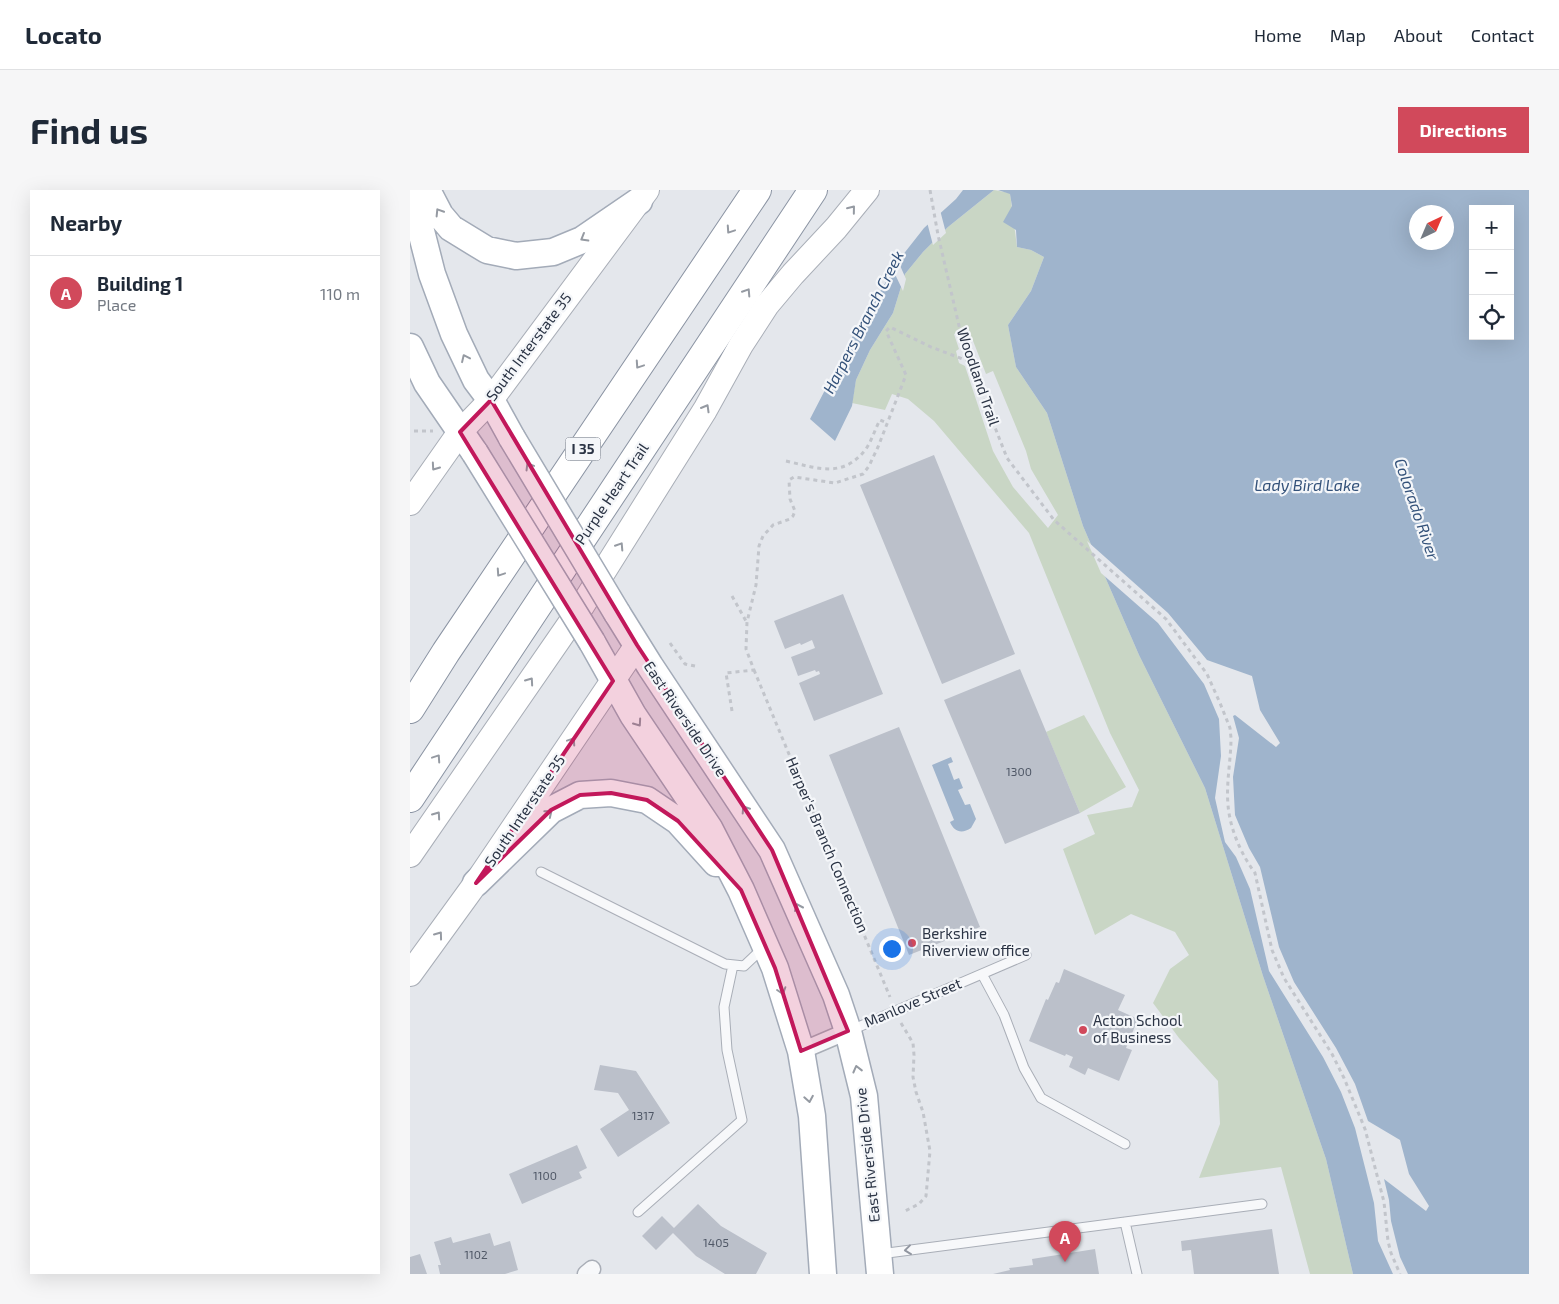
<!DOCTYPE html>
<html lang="en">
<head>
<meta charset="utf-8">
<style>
  :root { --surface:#fff; --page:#f6f6f7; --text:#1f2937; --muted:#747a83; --line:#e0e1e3; --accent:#d1495b }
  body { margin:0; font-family:"Exo 2",sans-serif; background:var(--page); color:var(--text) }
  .controls { position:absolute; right:15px; top:15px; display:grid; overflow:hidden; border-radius:0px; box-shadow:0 5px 20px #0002 }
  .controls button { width:45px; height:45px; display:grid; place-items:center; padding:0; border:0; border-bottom:1px solid var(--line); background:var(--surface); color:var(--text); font:25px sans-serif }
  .compass { position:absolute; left:999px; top:15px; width:45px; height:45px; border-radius:50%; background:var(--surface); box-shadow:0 5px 20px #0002; rotate:44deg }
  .you { position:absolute; left:481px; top:758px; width:18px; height:18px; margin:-12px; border:4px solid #fff; border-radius:50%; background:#1a73e8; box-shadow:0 0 0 8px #1a73e833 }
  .badge { display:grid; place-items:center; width:32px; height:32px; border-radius:50%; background:var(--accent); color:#fff; font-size:16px; font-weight:700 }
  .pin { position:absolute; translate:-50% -41px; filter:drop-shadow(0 1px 2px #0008) }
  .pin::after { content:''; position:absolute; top:26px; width:18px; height:15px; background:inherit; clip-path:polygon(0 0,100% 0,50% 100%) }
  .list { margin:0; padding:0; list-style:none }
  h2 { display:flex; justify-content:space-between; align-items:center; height:65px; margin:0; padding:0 20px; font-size:21px }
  h2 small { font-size:16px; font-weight:400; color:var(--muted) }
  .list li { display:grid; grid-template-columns:32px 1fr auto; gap:15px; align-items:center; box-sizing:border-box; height:75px; padding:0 20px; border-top:1px solid var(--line) }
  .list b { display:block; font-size:19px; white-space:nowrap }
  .list p { margin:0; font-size:16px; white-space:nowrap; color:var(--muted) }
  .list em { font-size:16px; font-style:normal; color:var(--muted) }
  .icon { flex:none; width:28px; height:28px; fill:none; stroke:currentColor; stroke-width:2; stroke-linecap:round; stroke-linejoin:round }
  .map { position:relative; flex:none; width:1119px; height:1084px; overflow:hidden; border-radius:0px }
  header { display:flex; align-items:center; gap:30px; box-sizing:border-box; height:70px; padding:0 25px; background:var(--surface); border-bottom:1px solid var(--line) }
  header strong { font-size:24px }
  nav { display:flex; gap:28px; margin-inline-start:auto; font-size:18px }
  .intro { display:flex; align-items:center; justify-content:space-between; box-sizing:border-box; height:120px; padding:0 30px }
  h1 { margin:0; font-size:35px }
  .button { padding:12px 22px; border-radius:0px; background:var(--accent); color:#fff; font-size:18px; font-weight:700 }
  main { display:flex; gap:30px; padding:0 30px }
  aside { flex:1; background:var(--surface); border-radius:0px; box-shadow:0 5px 20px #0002 }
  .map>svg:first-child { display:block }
  .green { fill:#c9d6c5; fill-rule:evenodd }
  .water { fill:#9fb4cc; fill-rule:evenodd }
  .pier { fill:#e4e7ec }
  .building { fill:#bbc0ca }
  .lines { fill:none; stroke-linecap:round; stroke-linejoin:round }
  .lane-casing { stroke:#a9aeb7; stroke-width:11 }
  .street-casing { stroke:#a9aeb7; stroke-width:19 }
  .secondary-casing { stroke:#a9aeb7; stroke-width:26 }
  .primary-casing { stroke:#a3abb8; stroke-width:29 }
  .highway-casing { stroke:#8b94a3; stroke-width:30 }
  .path { stroke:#c2c5cb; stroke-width:3; stroke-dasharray:4 4; stroke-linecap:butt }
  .lane { stroke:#f7f8fa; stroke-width:9 }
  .street { stroke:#f7f8fa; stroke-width:16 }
  .secondary { stroke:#fff; stroke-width:24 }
  .primary { stroke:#fff; stroke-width:26 }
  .highway { stroke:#fff; stroke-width:28 }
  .primary-bridge-casing { stroke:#a3abb8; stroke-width:29; stroke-linecap:butt }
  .primary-bridge { stroke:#fff; stroke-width:26 }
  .oneway { stroke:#959aa2 }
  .oneway2 { stroke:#9196a0 }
  .marked { fill:#c2185b; fill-opacity:0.2; stroke:#c2185b; stroke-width:4; stroke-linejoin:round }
  .poi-dot { fill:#d1495b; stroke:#f4f6f9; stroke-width:2 }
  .labels { text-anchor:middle; stroke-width:4.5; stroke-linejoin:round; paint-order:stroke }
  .number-label { font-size:12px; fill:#4f5766 }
  .shield { fill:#f4f6f9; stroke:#676e7b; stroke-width:1 }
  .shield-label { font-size:14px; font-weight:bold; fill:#2b3445 }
  .street-label { font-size:15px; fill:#2b3445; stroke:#f4f6f9 }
  .poi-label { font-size:15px; fill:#2b3445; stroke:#f4f6f9; text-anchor:start }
  .water-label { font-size:16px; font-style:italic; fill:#34527a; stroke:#f4f6f9 }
</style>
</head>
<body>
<header>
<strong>Locato</strong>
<nav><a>Home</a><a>Map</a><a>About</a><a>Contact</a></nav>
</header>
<div class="intro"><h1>Find us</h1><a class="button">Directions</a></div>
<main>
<aside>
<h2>Nearby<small></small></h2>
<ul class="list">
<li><span class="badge">A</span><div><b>Building 1</b><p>Place</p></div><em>110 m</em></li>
</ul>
</aside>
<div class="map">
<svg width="1119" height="1084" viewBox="0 0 1119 1084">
  <rect width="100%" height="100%" fill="#e4e7ec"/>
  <!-- green -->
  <path class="green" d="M 584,0 L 600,3 L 607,57 L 621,60 L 634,67 L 621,101 L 598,135 L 606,177 L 637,223 L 673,336 L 729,465 L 795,598 L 853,786 L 916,969 L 943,1084 L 900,1084 L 871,977 L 789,988 L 810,934 L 808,891 L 769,848 L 743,813 L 760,779 L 779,765 L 765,742 L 721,724 L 685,745 L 653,659 L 685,644 L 677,625 L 722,617 L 729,600 L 700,543 L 619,343 L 524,231 L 498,209 L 482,204 L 475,220 L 442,213 L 446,190 L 460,160 L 483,123 L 495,84 L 513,62 L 538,37 ZM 558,138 L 576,184 L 583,181 L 616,261 L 621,279 L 648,325 L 638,338 L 603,297 L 583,261 L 555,176 L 549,173 L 546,161 L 549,159 L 544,144 Z
    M 674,525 L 716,597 L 670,623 L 636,542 Z"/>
  <!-- water -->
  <path class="water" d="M 553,0 L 584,0 L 538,37 L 513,62 L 495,84 L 483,123 L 460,160 L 446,190 L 442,216 L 425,251 L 400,229 L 446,140 L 492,66 L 514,38 L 546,9 Z
    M 588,0 L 1119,0 L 1119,1084 L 943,1084 L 916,969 L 853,786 L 795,598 L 729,465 L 673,336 L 637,223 L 606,177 L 598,135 L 621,101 L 634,67 L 621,60 L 607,57 L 606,40 L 593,32 L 602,16 L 600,4 ZM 1063,19 L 1100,19 L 1100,146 L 1063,146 ZM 1006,22 L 1036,22 L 1036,52 L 1006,52 Z
    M 541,567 L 543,572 L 538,574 L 544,590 L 549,588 L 553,598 L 548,600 L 555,615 L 560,614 L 566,629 L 561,638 C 552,644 544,642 540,632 L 544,630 L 522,575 Z"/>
  <!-- pier -->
  <path class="pier" d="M 530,20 L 536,43 L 523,55 L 517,32 Z
    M 507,43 L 488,71 L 496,89 L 493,101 L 483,80 L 446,137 L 398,230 L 444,139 L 490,64 Z
    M 677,351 L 758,423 L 797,470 L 842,486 L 850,520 L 870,553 L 866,557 L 825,525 L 823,526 L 829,548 L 823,587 L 825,625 L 839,658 L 850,677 L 869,757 L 884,792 L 926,858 L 945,894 L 958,931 L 990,950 L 999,984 L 1019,1016 L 1016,1021 L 974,989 L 979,1010 L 981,1031 L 990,1067 L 998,1084 L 983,1084 L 968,1051 L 964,1013 L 945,938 L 931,902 L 913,867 L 859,781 L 840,699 L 826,667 L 815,652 L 805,608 L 811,566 L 809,529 L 794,494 L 748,433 L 691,383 Z"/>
  <!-- building -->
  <path class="building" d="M 524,265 L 605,464 L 532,494 L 450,295 Z
    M 433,404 L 473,504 L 404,531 L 389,493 L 410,484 L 409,481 L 406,482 L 405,480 L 388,486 L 381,467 L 405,458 L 402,450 L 391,455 L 390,453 L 375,459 L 364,431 Z
    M 610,479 L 670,623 L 595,654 L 534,510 Z
    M 489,537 L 570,737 L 499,765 L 419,565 Z
    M 654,779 L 715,805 L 708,820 L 728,829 L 716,858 L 722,860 L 709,891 L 678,878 L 675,885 L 659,877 L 663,867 L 656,864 L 655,866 L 619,851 L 636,809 L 638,810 L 646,792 L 649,793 Z
    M 190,875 L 226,881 L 260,933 L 208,967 L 190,939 L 219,920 L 208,903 L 184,900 Z
    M 167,955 L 177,978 L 169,982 L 172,988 L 112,1014 L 99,984 Z
    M 288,1014 L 311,1036 L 357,1063 L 346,1084 L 315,1084 L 286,1066 L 263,1043 L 246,1060 L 232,1046 L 252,1026 L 264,1038 Z
    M 862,1039 L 869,1084 L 784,1084 L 781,1060 L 772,1061 L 771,1051 Z
    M 80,1043 L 84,1056 L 100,1051 L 108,1080 L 95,1084 L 30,1084 L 28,1075 L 31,1075 L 24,1052 L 41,1047 L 43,1053 Z
    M 685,1059 L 689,1084 L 583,1084 L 600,1080 L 599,1078 L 623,1075 L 622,1069 Z
    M 10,1064 L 17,1084 L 0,1084 L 0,1067 Z"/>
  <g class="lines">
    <!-- lane casing -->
    <g class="lane-casing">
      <path id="lane" d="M 131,682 L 315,774 L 334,776 L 354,757
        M 572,784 L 594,825 L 614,878 L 631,908 L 715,954
        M 439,841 L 616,765
        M 228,1022 L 332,930 L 317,860 L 314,817 L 323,775
        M 715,1032 L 727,1084
        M 470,1064 L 852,1014"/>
    </g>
    <!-- street casing -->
    <g class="street-casing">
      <path id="street" d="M 391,861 L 438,841
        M 176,1084 L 182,1079"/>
    </g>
    <!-- secondary casing -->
    <g class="secondary-casing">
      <path id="secondary" d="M 0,313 L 50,242 L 81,210 L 237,0
        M 0,665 L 172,416 L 295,220 L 331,155 L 357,115 L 383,84 L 426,38 L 457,0
        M 0,784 L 66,693 L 227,455"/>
    </g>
    <!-- primary casing -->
    <g class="primary-casing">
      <path id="primary" d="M 5,0 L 10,37 L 22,84 L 44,144 L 66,190 L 81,210 L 102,248
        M 17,0 L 30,25 L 41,38 L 77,60 L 106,66 L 143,62 L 172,50 L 229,11
        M 0,157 L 17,193 L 65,263
        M 207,423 L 240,476 L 362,660 L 426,805 L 438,841 L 454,906 L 470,1084
        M 182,452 L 223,525 L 299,638 L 331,700 L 365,778 L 391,861 L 402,926 L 413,1084
        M 66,693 L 141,620 L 170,605 L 201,603 L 237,610 L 268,631 L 306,673"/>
    </g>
    <!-- highway casing -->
    <g class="highway-casing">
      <path id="highway" d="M 0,519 L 36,462 L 347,0
        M 0,608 L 403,0"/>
    </g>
    <!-- path -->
    <path class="path" d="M 520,0 L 528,45 L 550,140 L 559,171 L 597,268 L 644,330 L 756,429 L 797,484 L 810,513 L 820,538 L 821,548 C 821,570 816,592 818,615 C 820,639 831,664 845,683 L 862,760 L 874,788 L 922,864 L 934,888 L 955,939 L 974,1012 L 978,1051 L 981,1063 L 990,1084
      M 4,241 L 23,241
      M 376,271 C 407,278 433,289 456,259 C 462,250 465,239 470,230 L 477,233
      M 322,406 L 336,431
      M 260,453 L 275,474 L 285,476
      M 344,480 L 480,807
      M 322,521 L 316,483 L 344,480 L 336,459 L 337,432 L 346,395 L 349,356 L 353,346 L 363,335 L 380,329 L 383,326 L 385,321 L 380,309 L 379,290 L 384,287 L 425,293 L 453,284 L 459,276 L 468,257 L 496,185 L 476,141 L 480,137 L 521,157 L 558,171
      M 491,833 L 503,853 L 504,865 L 503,887 L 506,902 L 513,922 L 520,961 L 516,1006 L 509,1014 L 493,1022"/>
    <!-- lane -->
    <use href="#lane" class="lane"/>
    <!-- street -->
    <use href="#street" class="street"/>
    <!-- secondary -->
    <use href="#secondary" class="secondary"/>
    <!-- primary -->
    <use href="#primary" class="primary"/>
    <!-- highway -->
    <use href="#highway" class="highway"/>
    <!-- primary-bridge casing -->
    <g class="primary-bridge-casing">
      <path id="primary-bridge" d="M 102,248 L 207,423
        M 65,263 L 182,452"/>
    </g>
    <!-- primary-bridge -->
    <use href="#primary-bridge" class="primary-bridge"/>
  </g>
  <!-- one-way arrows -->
  <defs><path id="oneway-chevron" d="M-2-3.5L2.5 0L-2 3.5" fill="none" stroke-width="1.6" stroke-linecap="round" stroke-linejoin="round" transform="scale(1.25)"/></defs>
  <g class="oneway">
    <use href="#oneway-chevron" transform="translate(442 19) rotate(-51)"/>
    <use href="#oneway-chevron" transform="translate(29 22) rotate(-122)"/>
    <use href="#oneway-chevron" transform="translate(320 40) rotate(124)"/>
    <use href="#oneway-chevron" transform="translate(174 48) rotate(150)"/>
    <use href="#oneway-chevron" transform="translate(337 102) rotate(-57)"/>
    <use href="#oneway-chevron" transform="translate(55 168) rotate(-115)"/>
    <use href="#oneway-chevron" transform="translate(229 175) rotate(124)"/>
    <use href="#oneway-chevron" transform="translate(296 218) rotate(-60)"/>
    <use href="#oneway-chevron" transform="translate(119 276) rotate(-121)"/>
    <use href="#oneway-chevron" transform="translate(25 277) rotate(125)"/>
    <use href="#oneway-chevron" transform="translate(210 356) rotate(-57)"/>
    <use href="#oneway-chevron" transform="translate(90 383) rotate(124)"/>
    <use href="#oneway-chevron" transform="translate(120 491) rotate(-55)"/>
    <use href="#oneway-chevron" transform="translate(228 533) rotate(55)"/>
    <use href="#oneway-chevron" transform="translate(162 551) rotate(-56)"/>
    <use href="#oneway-chevron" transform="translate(27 568) rotate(-56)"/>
    <use href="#oneway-chevron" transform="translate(335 619) rotate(-123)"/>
    <use href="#oneway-chevron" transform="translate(139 623) rotate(-39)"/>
    <use href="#oneway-chevron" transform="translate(27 625) rotate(-55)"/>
    <use href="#oneway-chevron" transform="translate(388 717) rotate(-114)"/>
    <use href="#oneway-chevron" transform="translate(29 745) rotate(-54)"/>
    <use href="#oneway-chevron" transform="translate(372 801) rotate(72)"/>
    <use href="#oneway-chevron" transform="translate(447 879) rotate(-104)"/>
    <use href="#oneway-chevron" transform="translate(399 909) rotate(80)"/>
  </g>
  <use class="oneway2" href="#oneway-chevron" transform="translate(498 1060) rotate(173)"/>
  <!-- marked area -->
  <path class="marked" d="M 81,210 L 227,455 L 362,660 L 438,841 L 391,861 L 365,778 L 331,700 L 268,631 L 237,610 L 201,603 L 170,605 L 141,620 L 66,693 L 203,491 L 50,242 Z"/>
  <!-- markers -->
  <g class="poi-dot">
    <circle cx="502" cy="753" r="5"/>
    <circle cx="673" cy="840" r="5"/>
  </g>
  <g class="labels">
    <!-- number labels -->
    <g class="number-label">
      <text x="609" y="586">1300</text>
      <text x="233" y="930">1317</text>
      <text x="135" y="990">1100</text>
      <text x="306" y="1057">1405</text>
      <text x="66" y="1069">1102</text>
    </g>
    <!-- shield labels -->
    <rect class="shield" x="155.5" y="247.5" width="35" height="23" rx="4"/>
    <g class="shield-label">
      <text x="173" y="264">I 35</text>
    </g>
    <!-- street labels -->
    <g class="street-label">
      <text transform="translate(119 157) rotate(-53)" y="5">South Interstate 35</text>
      <text transform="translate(568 187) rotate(71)" y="5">Woodland Trail</text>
      <text transform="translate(202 304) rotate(-56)" y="5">Purple Heart Trail</text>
      <text transform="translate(275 529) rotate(56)" y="5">East Riverside Drive</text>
      <text transform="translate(115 621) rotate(-56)" y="5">South Interstate 35</text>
      <text transform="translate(417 655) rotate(67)" y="5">Harper's Branch Connection</text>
      <text transform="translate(503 813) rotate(-23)" y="5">Manlove Street</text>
      <text transform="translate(458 965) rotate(-96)" y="5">East Riverside Drive</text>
    </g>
    <!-- poi labels -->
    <g class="poi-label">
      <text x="512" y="749">Berkshire<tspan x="512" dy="17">Riverview office</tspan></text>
      <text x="683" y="836">Acton School<tspan x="683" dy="17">of Business</tspan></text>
    </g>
    <!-- water labels -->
    <g class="water-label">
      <text transform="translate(453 132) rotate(-63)" y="6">Harpers Branch Creek</text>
      <text x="897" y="301">Lady Bird Lake</text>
      <text transform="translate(1007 319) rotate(71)" y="6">Colorado River</text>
    </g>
  </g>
</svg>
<div class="controls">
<button>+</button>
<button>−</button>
<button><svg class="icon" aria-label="locate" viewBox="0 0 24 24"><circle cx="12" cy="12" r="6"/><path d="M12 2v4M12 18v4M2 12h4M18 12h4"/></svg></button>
</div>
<svg class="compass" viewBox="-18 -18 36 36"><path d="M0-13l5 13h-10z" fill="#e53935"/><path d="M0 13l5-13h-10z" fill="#747a83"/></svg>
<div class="you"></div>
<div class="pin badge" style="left:655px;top:1072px">A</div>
</div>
</main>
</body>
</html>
